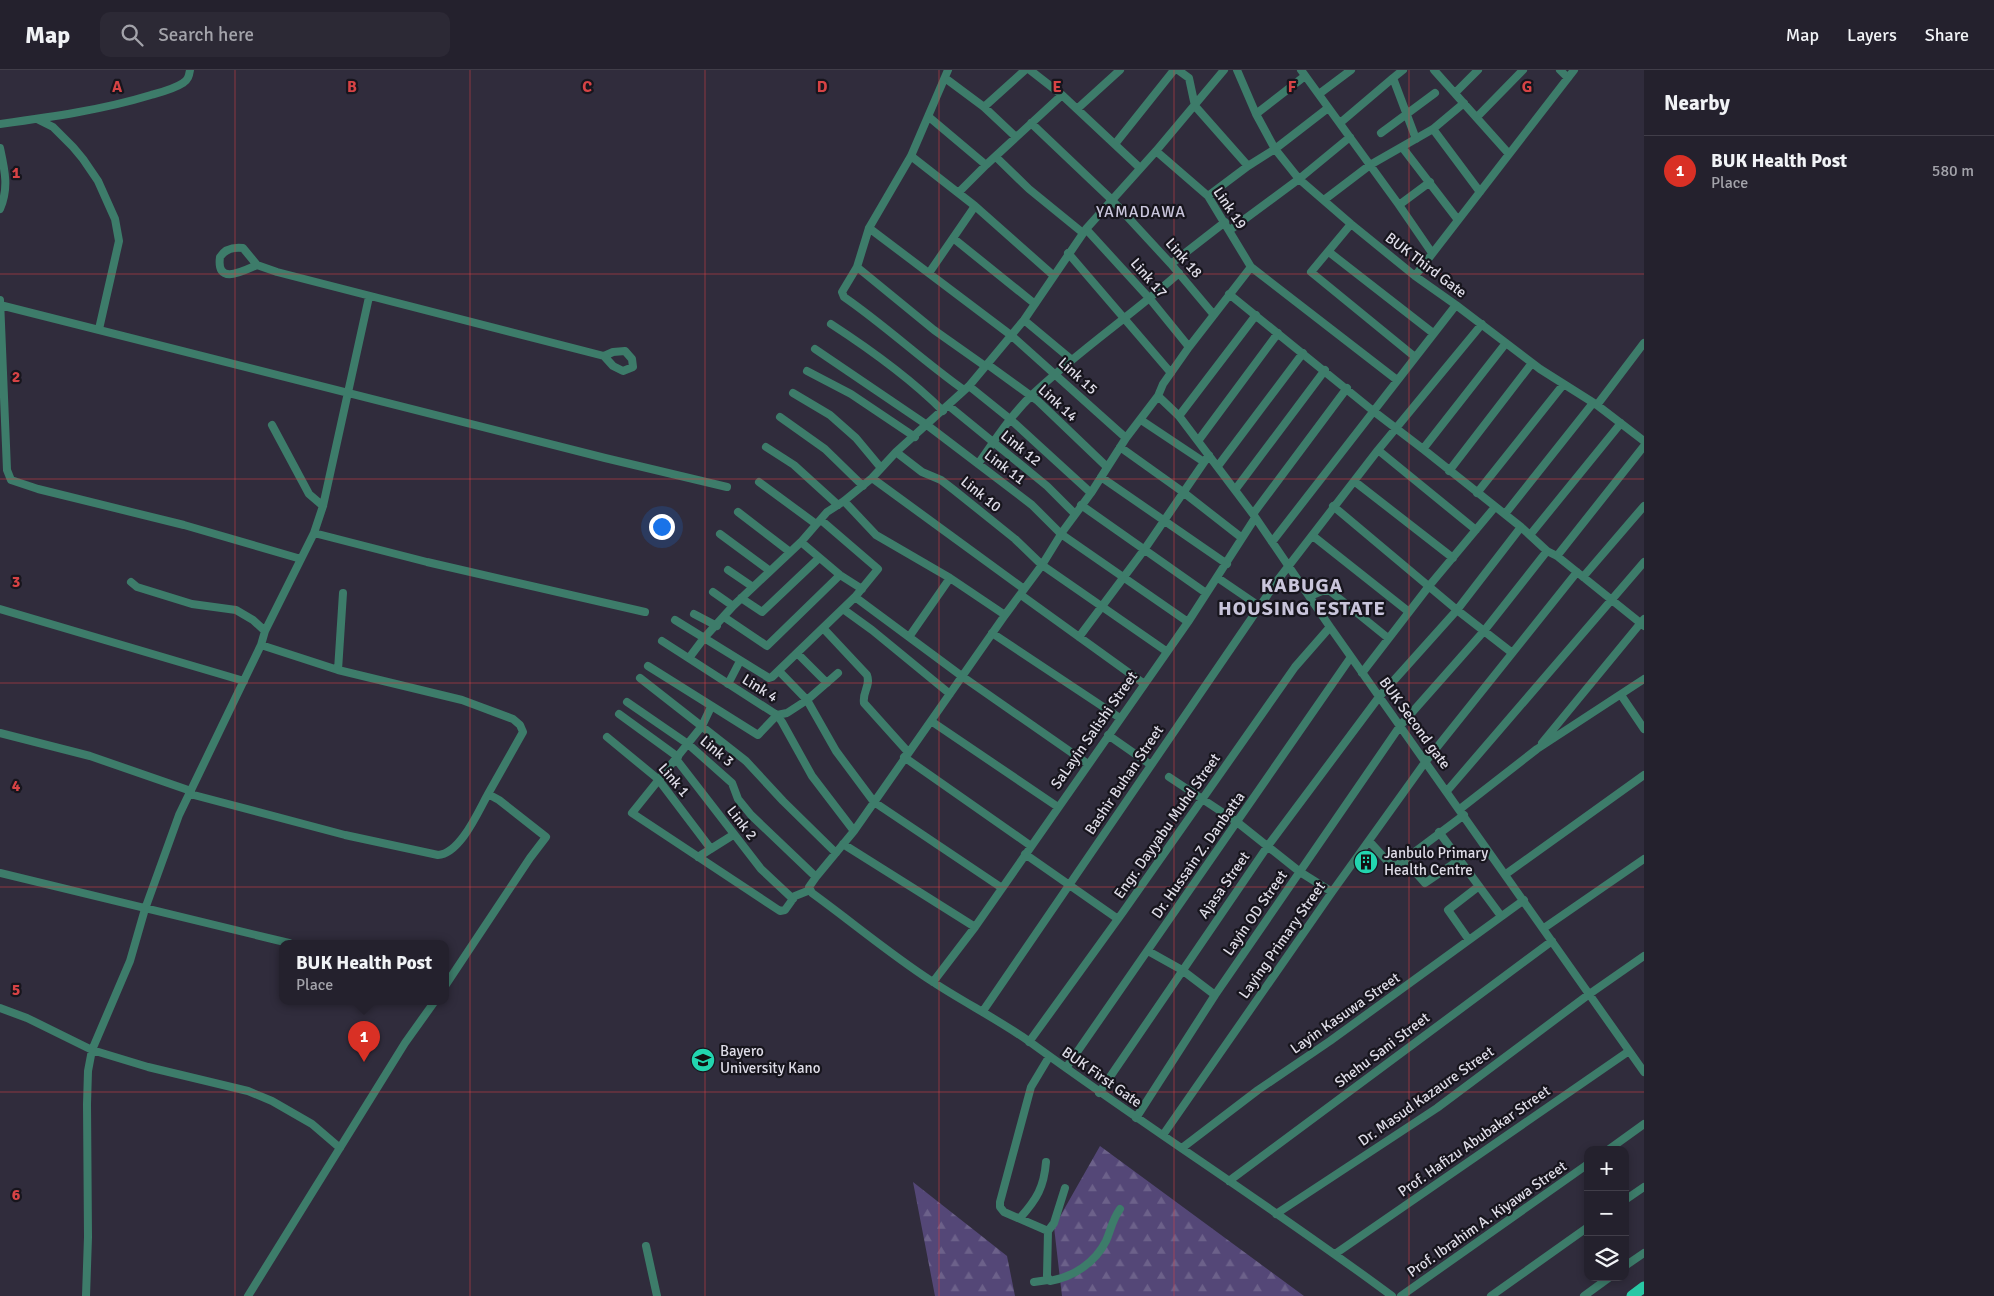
<!DOCTYPE html>
<html lang="en">
<head>
<meta charset="utf-8">
<style>
  :root { --surface:#24212d; --page:#2c2935; --text:#f1f3f6; --muted:#a3a3aa; --line:#413e49; --accent:#d93025 }
  body { margin:0; font-family:Signika,sans-serif; background:var(--page); color:var(--text) }
  .controls { position:absolute; right:15px; bottom:15px; display:grid; overflow:hidden; border-radius:10px; box-shadow:0 2px 8px #0003 }
  .controls button { width:45px; height:45px; display:grid; place-items:center; padding:0; border:0; border-bottom:1px solid var(--line); background:var(--surface); color:var(--text); font:25px sans-serif }
  .you { position:absolute; left:661px; top:456px; width:18px; height:18px; margin:-12px; border:4px solid #fff; border-radius:50%; background:#1a73e8; box-shadow:0 0 0 8px #1a73e833 }
  .badge { display:grid; place-items:center; width:32px; height:32px; border-radius:50%; background:var(--accent); color:#fff; font-size:16px; font-weight:700 }
  .pin { position:absolute; translate:-50% -41px; filter:drop-shadow(0 1px 2px #0008) }
  .pin::after { content:''; position:absolute; top:26px; width:18px; height:15px; background:inherit; clip-path:polygon(0 0,100% 0,50% 100%) }
  .popup { position:absolute; left:279px; top:870px; width:170px; height:65px; box-sizing:border-box; display:grid; place-content:center; border-radius:10px; background:var(--surface); filter:drop-shadow(0 1px 4px #0005); font-size:16px; white-space:nowrap; color:var(--muted) }
  .popup b { font-size:19px; color:var(--text) }
  .popup::after { content:''; position:absolute; left:50%; top:100%; margin-left:-10px; border:10px solid transparent; border-top-color:var(--surface) }
  .list { margin:0; padding:0; list-style:none }
  h2 { display:flex; justify-content:space-between; align-items:center; height:65px; margin:0; padding:0 20px; font-size:21px }
  h2 small { font-size:16px; font-weight:400; color:var(--muted) }
  .list li { display:grid; grid-template-columns:32px 1fr auto; gap:15px; align-items:center; box-sizing:border-box; height:70px; padding:0 20px; border-top:1px solid var(--line) }
  .list b { display:block; font-size:19px; white-space:nowrap }
  .list p { margin:0; font-size:16px; white-space:nowrap; color:var(--muted) }
  .list em { font-size:16px; font-style:normal; color:var(--muted) }
  .icon { flex:none; width:28px; height:28px; fill:none; stroke:currentColor; stroke-width:2; stroke-linecap:round; stroke-linejoin:round }
  .map { position:relative; flex:none; width:1644px; height:1226px; overflow:hidden }
  header { display:flex; align-items:center; gap:30px; box-sizing:border-box; height:70px; padding:0 25px; background:var(--surface); border-bottom:1px solid var(--line) }
  header strong { font-size:24px }
  nav { display:flex; gap:28px; margin-inline-start:auto; font-size:18px }
  .search { width:350px; height:45px; background:var(--page); display:flex; align-items:center; gap:12px; box-sizing:border-box; padding:0 18px; border-radius:10px; color:var(--muted); font-size:19px }
  main { display:flex }
  aside { flex:1; background:var(--surface) }
  .map>svg:first-child { display:block }
  .forest { fill:url(#forest-firs) }
  .lines { fill:none; stroke-linecap:round; stroke-linejoin:round }
  .street { stroke:#3d7c6a; stroke-width:8 }
  .primary { stroke:#29c8a5; stroke-width:11 }
  .grid { fill:none; stroke:#d74345; stroke-width:1; stroke-opacity:0.55 }
  .labels { text-anchor:middle; stroke-width:4.5; stroke-linejoin:round; paint-order:stroke }
  .street-label { font-size:15px; fill:#dedce7; stroke:#17151d }
  .poi-label { font-size:15px; fill:#dedce7; stroke:#17151d; text-anchor:start }
  .neighbourhood-label { font-size:16px; letter-spacing:1px; fill:#c9c5db; stroke:#17151d }
  .district-label { font-size:20px; font-weight:bold; letter-spacing:1px; fill:#c9c5db; stroke:#17151d }
  .grid-label { font-size:16px; text-anchor:middle; font-weight:bold; fill:#d74345; stroke:#17151d; stroke-width:4.5; stroke-linejoin:round; paint-order:stroke }
</style>
</head>
<body>
<header>
<strong>Map</strong>
<div class="search"><svg class="icon" aria-label="search" viewBox="0 0 24 24"><circle cx="10" cy="10" r="6"/><path d="M15 15l6 6"/></svg>Search here</div>
<nav><a>Map</a><a>Layers</a><a>Share</a></nav>
</header>
<main>
<div class="map">
<svg width="1644" height="1226" viewBox="0 0 1644 1226">
  <defs>
    <pattern id="forest-firs" width="22" height="20" patternUnits="userSpaceOnUse" patternTransform="scale(1.25)"><rect width="22" height="20" fill="#544777"/><path d="M5 1l3.5 6h-7zM16 11l3.5 6h-7z" fill="#6c618a"/></pattern>
  </defs>
  <rect width="100%" height="100%" fill="#302c3c"/>
  <!-- forest -->
  <path class="forest" d="M 1100,1076 L 1304,1226 L 1062,1226 L 1054,1157 Z
    M 913,1112 L 1007,1186 L 1015,1226 L 935,1226 Z"/>
  <g class="lines">
    <!-- street -->
    <path class="street" d="M 948,0 L 911,86 L 869,158 L 857,197 L 842,222 L 844,227 C 886,256 923,291 964,320
      M 1030,0 L 1062,25 L 1140,98
      M 1178,0 L 1189,8 L 1195,36 L 1248,96
      M 1237,0 L 1256,44 L 1275,79 L 1299,109 L 1351,154 L 1415,206 L 1456,235 L 1540,299 L 1597,335 L 1644,371
      M 1301,0 L 1399,135 L 1432,183
      M 1403,0 L 1393,8 L 1416,69
      M 1434,0 L 1509,84
      M 1560,0 L 1568,8
      M 945,8 L 984,37 L 1016,67
      M 1455,23 L 1478,0
      M 1319,24 L 1351,0
      M 984,37 L 1025,0
      M 1077,39 L 1120,0
      M 1256,44 L 1305,6
      M 929,47 L 986,95
      M 1477,47 L 1523,0
      M 37,49 L 53,57 L 73,77 L 83,89 L 98,111 L 115,149 L 119,171 L 99,259
      M 1031,53 L 1111,129 L 1171,194 L 1214,245
      M 1340,53 L 1393,8
      M 0,54 C 51,47 102,40 151,25 C 162,22 174,19 183,13 C 188,10 189,6 190,0
      M 1433,59 L 1480,122
      M 1381,63 L 1435,23
      M 1115,74 L 1174,0
      M 1402,77 L 1458,150
      M 0,78 C 5,101 9,118 0,139
      M 1156,81 L 1208,126 L 1251,197 L 1397,310
      M 911,86 L 975,136 L 1054,206
      M 996,87 L 1029,119 L 1083,163
      M 958,123 L 986,95 L 1062,25
      M 1208,126 L 1248,96 L 1275,79 L 1328,38
      M 1324,130 L 1370,95 L 1433,59 L 1464,33
      M 1399,135 L 1430,112
      M 1351,154 L 1311,202 L 1415,287
      M 869,158 L 1012,266 L 1126,368
      M 1086,159 L 1150,229 L 1189,277
      M 1230,160 L 1299,109 L 1350,67
      M 953,168 L 1035,234
      M 1329,182 L 1433,263
      M 1068,183 L 1171,303
      M 1171,194 L 1225,152
      M 257,195 C 243,201 216,216 220,187 C 225,179 234,177 243,178 L 257,195 L 277,202 L 604,286 L 613,296 L 623,301 L 633,297 L 632,289 L 625,281 L 613,282 L 604,286
      M 857,197 L 934,260 L 985,296
      M 1251,197 L 1189,277 L 1163,314 L 1158,326 L 1126,368 L 1091,423 L 1063,461 L 1042,495 L 1005,545 L 854,761 L 816,807 L 809,817 L 812,823 C 852,852 891,885 933,912 C 965,933 999,950 1030,972 C 1149,1059 1274,1138 1392,1226
      M 929,203 L 975,136
      M 1415,206 L 1574,0
      M 1229,224 L 1372,340 L 1423,379 L 1521,457 L 1547,481 L 1557,486 L 1644,556
      M 0,230 L 7,400 L 11,410 L 38,419 L 184,455 L 301,489
      M 0,235 L 605,388 L 727,417
      M 1024,250 L 1072,290
      M 831,254 C 871,280 909,307 943,341
      M 815,279 L 927,355 L 1032,435 L 1061,464 L 1188,552
      M 987,294 L 1038,331 L 1107,397
      M 807,301 L 851,324 L 915,367
      M 969,316 L 1010,349 L 1091,423
      M 793,323 L 830,345 L 856,368 L 881,398
      M 1158,326 L 1179,346 L 1253,444 L 1330,557 L 1644,1002
      M 1597,335 L 1644,273
      M 949,336 L 1047,416 L 1075,444
      M 1179,346 L 1256,245
      M 780,347 L 825,379 L 863,416
      M 1141,350 L 1204,392
      M 272,355 L 309,424 L 323,436
      M 1198,371 L 1278,263
      M 766,377 L 794,395 L 838,435
      M 1120,377 L 1183,422 L 1242,468
      M 1423,379 L 1506,273
      M 1378,380 L 1476,460
      M 896,382 L 922,402 L 941,410 L 954,420 L 1015,469 L 1042,495 L 1166,581
      M 978,394 C 995,370 1011,345 1032,325 C 1078,281 1132,245 1179,203
      M 1218,396 L 1303,283
      M 1449,401 L 1532,293
      M 1101,407 L 1227,494
      M 872,408 L 1024,519
      M 1354,411 L 1453,488
      M 759,412 L 816,454
      M 1235,420 L 1325,300
      M 1477,423 L 1563,315
      M 844,431 L 876,465 L 950,508 L 1005,545
      M 1081,435 L 1206,523
      M 1333,436 L 1457,540 L 1511,582
      M 738,442 L 790,482
      M 1253,444 L 1347,318
      M 1505,444 L 1593,333
      M 314,463 L 427,492 L 645,542
      M 720,464 L 770,501
      M 1530,465 L 1621,353
      M 1313,466 L 1409,542
      M 801,472 L 840,505 L 862,519
      M 1272,472 L 1456,235
      M 1557,486 L 1644,376
      M 728,500 L 753,517
      M 1583,507 L 1644,436
      M 1218,508 L 1259,536
      M 131,512 L 137,517 L 192,534 L 236,540 L 253,550 L 265,561
      M 713,522 L 733,536
      M 1021,525 L 1143,613
      M 1310,526 L 1322,521 L 1330,521 L 1388,568
      M 855,527 L 963,607 L 1088,694
      M 741,528 L 762,542 L 819,488
      M 0,539 L 244,611
      M 843,539 L 872,560 L 950,624
      M 694,544 L 717,556
      M 724,547 L 767,576 L 840,505
      M 675,550 L 769,608 L 772,607 L 855,527 L 878,499 L 821,450
      M 823,558 L 867,605 C 871,616 862,622 864,633 L 908,682
      M 992,563 L 1120,648
      M 909,567 L 950,508
      M 1079,567 L 1144,480 L 1209,385
      M 662,571 L 777,645 L 782,652 L 812,706 L 854,761
      M 261,575 L 338,600 L 462,630 L 513,649 L 520,655 L 523,662 L 488,724
      M 797,583 L 827,613
      M 689,588 L 704,568 L 733,536 L 801,472 L 827,442 L 844,431 L 872,408 L 896,382 L 969,316 L 1024,250 L 1086,159 L 1156,81 L 1224,0
      M 648,596 L 758,665 L 777,645 L 787,643 L 807,630 L 838,603
      M 338,600 L 343,523
      M 779,601 L 807,630 L 836,681 L 874,732 L 1002,818
      M 1362,603 L 1429,516 L 1495,437
      M 640,608 L 746,691 L 783,731 L 836,783
      M 728,614 L 740,591
      M 1621,625 L 1644,659
      M 627,632 L 688,674 L 732,713 L 738,729 L 751,745 L 816,807
      M 711,637 L 702,656 L 632,743 L 780,841 L 785,840 L 795,826 L 810,820
      M 619,644 L 678,687
      M 931,651 L 1058,737
      M 0,663 L 90,686 L 191,721
      M 1108,665 L 1151,695
      M 607,667 L 658,709 L 711,779
      M 1542,673 L 1644,549
      M 904,687 L 1031,776
      M 676,689 L 761,799 L 793,829
      M 1169,707 L 1237,752 L 1300,802 L 1332,822
      M 1447,721 L 1644,492
      M 190,724 L 345,765 L 438,785 C 460,784 478,742 488,724 L 499,730 L 546,767 L 530,788 L 445,916
      M 1460,739 L 1537,679 L 1644,609
      M 1439,762 L 1501,846
      M 1369,771 L 1390,794 L 1396,796 L 1464,745
      M 843,774 L 975,857
      M 1025,784 L 1118,849
      M 698,787 L 733,765
      M 1404,789 L 1425,813 L 1459,790
      M 0,803 L 289,873
      M 1506,804 L 1644,705
      M 1544,858 L 1644,789
      M 1469,870 L 1448,840 L 1479,816
      M 1148,881 L 1182,900 L 1215,925
      M 933,912 L 975,857 L 1188,552 L 1255,448
      M 0,938 L 27,948 L 92,980 L 148,997 L 248,1021 L 272,1031 L 312,1054 L 340,1078
      M 983,941 L 1277,511 L 1378,380 L 1482,254
      M 1029,972 L 1123,842 L 1295,597 L 1330,557
      M 1049,987 L 1031,1017 L 1000,1132 L 1000,1137 L 1004,1142 L 1048,1161 L 1047,1206 L 1050,1211 C 1073,1207 1095,1193 1106,1171 C 1111,1160 1112,1150 1120,1139
      M 1066,998 L 1351,587
      M 1099,1023 L 1267,777 L 1379,627 L 1457,540 L 1521,457
      M 1136,1048 L 1215,925 L 1400,656 L 1484,561 L 1547,481
      M 1163,1065 L 1332,822 L 1426,691 L 1577,502
      M 1182,1078 L 1258,1020 L 1330,971 L 1524,830
      M 1608,1080 L 1644,1054
      M 1229,1111 L 1552,871
      M 1625,1130 L 1644,1117
      M 1276,1144 L 1437,1038 L 1588,925 L 1644,886
      M 1020,1148 C 1037,1129 1044,1117 1046,1092
      M 1048,1161 L 1054,1153 L 1065,1118
      M 646,1176 L 657,1226
      M 1335,1184 L 1629,981
      M 1625,1196 L 1644,1183
      M 1034,1212 L 1048,1210
      M 86,1226 L 88,1167 L 87,1034 L 88,1001 L 92,980 L 130,891 L 145,839 L 179,745 L 261,575 L 265,561 L 314,463 L 323,436 L 369,227
      M 248,1226 L 405,973 L 435,931
      M 1401,1226 L 1588,1094
      M 1491,1226 L 1588,1157
      M 1584,1226 L 1610,1207"/>
    <!-- primary -->
    <path class="primary" d="M 1632,1226 L 1644,1217"/>
  </g>
  <!-- grid -->
  <path class="grid" d="M 235,0 L 235,1226M 470,0 L 470,1226M 705,0 L 705,1226M 939,0 L 939,1226M 1174,0 L 1174,1226M 1409,0 L 1409,1226M 0,204 L 1644,204M 0,409 L 1644,409M 0,613 L 1644,613M 0,817 L 1644,817M 0,1022 L 1644,1022"/>
  <!-- icons -->
  <defs>
    <g id="building-disc" transform="scale(1.25)"><circle r="9.5" fill="#22d5af" stroke="#17151d"/><path d="M-4-6H4V6H1V3H-1V6H-4ZM-2.5-4.3h1.7v1.8h-1.7ZM.8-4.3h1.7v1.8H.8ZM-2.5-1h1.7V.8h-1.7ZM.8-1h1.7V.8H.8Z" fill="#111"/></g>
    <g id="university-disc" transform="scale(1.25)"><circle r="9.5" fill="#22d5af" stroke="#17151d"/><path d="M0-5L7-2L0 1L-7-2ZM-4 1L0 2.5L4 1V4Q0 6-4 4Z" fill="#111"/></g>
  </defs>
  <g fill-rule="evenodd">
    <use href="#building-disc" x="1366" y="792"/>
    <use href="#university-disc" x="703" y="990"/>
  </g>
  <g class="labels">
    <!-- street labels -->
    <g class="street-label">
      <text transform="translate(1230 138) rotate(56)" y="5">Link 19</text>
      <text transform="translate(1184 188) rotate(49)" y="5">Link 18</text>
      <text transform="translate(1426 195) rotate(37)" y="5">BUK Third Gate</text>
      <text transform="translate(1149 208) rotate(49)" y="5">Link 17</text>
      <text transform="translate(1078 306) rotate(42)" y="5">Link 15</text>
      <text transform="translate(1058 333) rotate(42)" y="5">Link 14</text>
      <text transform="translate(1021 378) rotate(39)" y="5">Link 12</text>
      <text transform="translate(1005 397) rotate(37)" y="5">Link 11</text>
      <text transform="translate(981 424) rotate(39)" y="5">Link 10</text>
      <text transform="translate(760 618) rotate(32)" y="5">Link 4</text>
      <text transform="translate(1415 653) rotate(54)" y="5">BUK Second gate</text>
      <text transform="translate(1094 660) rotate(-55)" y="5">SaLayin Salishi Street</text>
      <text transform="translate(717 681) rotate(40)" y="5">Link 3</text>
      <text transform="translate(674 710) rotate(49)" y="5">Link 1</text>
      <text transform="translate(1124 710) rotate(-56)" y="5">Bashir Buhan Street</text>
      <text transform="translate(742 753) rotate(52)" y="5">Link 2</text>
      <text transform="translate(1167 756) rotate(-55)" y="5">Engr. Dayyabu Muhd Street</text>
      <text transform="translate(1198 785) rotate(-55)" y="5">Dr. Hussain Z. Danbatta</text>
      <text transform="translate(1224 815) rotate(-55)" y="5">Ajasa Street</text>
      <text transform="translate(1255 843) rotate(-55)" y="5">Layin OD Street</text>
      <text transform="translate(1282 870) rotate(-55)" y="5">Laying Primary Street</text>
      <text transform="translate(1345 943) rotate(-35)" y="5">Layin Kasuwa Street</text>
      <text transform="translate(1382 980) rotate(-37)" y="5">Shehu Sani Street</text>
      <text transform="translate(1102 1007) rotate(35)" y="5">BUK First Gate</text>
      <text transform="translate(1426 1026) rotate(-35)" y="5">Dr. Masud Kazaure Street</text>
      <text transform="translate(1474 1071) rotate(-35)" y="5">Prof. Hafizu Abubakar Street</text>
      <text transform="translate(1487 1149) rotate(-35)" y="5">Prof. Ibrahim A. Kiyawa Street</text>
    </g>
    <!-- poi labels -->
    <g class="poi-label">
      <text x="1384" y="788">Janbulo Primary<tspan x="1384" dy="17">Health Centre</tspan></text>
      <text x="720" y="986">Bayero<tspan x="720" dy="17">University Kano</tspan></text>
    </g>
    <!-- neighbourhood labels -->
    <g class="neighbourhood-label">
      <text x="1141" y="147">YAMADAWA</text>
    </g>
    <!-- district labels -->
    <g class="district-label">
      <text x="1302" y="522">KABUGA<tspan x="1302" dy="23">HOUSING ESTATE</tspan></text>
    </g>
  </g>
  <g class="grid-label">
    <text x="117" y="22">A</text>
    <text x="352" y="22">B</text>
    <text x="587" y="22">C</text>
    <text x="822" y="22">D</text>
    <text x="1057" y="22">E</text>
    <text x="1292" y="22">F</text>
    <text x="1527" y="22">G</text>
    <text x="16" y="108">1</text>
    <text x="16" y="312">2</text>
    <text x="16" y="517">3</text>
    <text x="16" y="721">4</text>
    <text x="16" y="925">5</text>
    <text x="16" y="1130">6</text>
  </g>
</svg>
<div class="controls">
<button>+</button>
<button>−</button>
<button><svg class="icon" aria-label="layers" viewBox="0 0 24 24"><path d="M12 4l9 5-9 5-9-5zM3 14l9 5 9-5"/></svg></button>
</div>
<div class="you"></div>
<div class="pin badge" style="left:364px;top:992px">1</div>
<div class="popup"><b>BUK Health Post</b>Place</div>
</div>
<aside>
<h2>Nearby<small></small></h2>
<ul class="list">
<li><span class="badge">1</span><div><b>BUK Health Post</b><p>Place</p></div><em>580 m</em></li>
</ul>
</aside>
</main>
</body>
</html>
